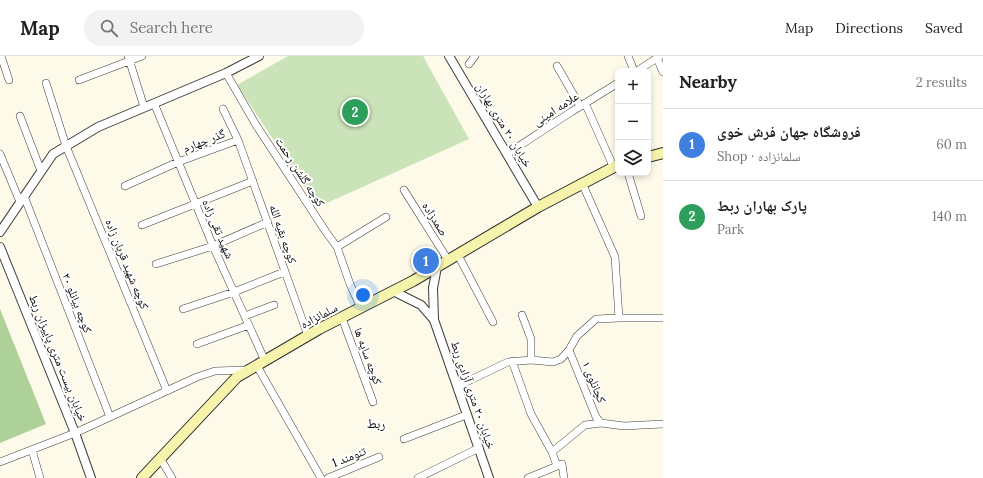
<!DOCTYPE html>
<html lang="en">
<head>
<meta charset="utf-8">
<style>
  :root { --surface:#fff; --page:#f2f2f2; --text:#222; --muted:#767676; --line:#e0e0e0; --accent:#0b8043 }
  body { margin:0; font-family:Lora,"Noto Naskh Arabic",serif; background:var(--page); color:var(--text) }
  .controls { position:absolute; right:12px; top:12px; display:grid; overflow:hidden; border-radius:8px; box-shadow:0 2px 6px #0003 }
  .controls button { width:36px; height:36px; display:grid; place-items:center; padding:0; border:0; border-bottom:1px solid var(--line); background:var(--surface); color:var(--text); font:20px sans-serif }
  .you { position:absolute; left:363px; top:239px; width:14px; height:14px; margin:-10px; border:3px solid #fff; border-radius:50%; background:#1a73e8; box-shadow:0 0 0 6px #1a73e833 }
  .badge { display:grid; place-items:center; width:26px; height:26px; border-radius:50%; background:var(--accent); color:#fff; font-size:13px; font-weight:700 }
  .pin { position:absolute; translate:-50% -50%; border:2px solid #fff; box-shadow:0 1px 4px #0006 }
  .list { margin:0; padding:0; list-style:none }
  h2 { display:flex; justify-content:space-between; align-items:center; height:52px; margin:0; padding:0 16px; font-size:17px }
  h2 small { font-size:13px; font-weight:400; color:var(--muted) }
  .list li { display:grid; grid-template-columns:26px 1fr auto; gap:12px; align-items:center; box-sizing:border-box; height:72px; padding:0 16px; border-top:1px solid var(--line) }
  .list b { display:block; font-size:15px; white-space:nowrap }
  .list p { margin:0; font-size:13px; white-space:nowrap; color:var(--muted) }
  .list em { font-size:13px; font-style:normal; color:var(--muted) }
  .icon { flex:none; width:22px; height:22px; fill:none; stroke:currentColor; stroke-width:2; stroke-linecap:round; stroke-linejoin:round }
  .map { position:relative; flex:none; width:663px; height:422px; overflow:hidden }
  header { display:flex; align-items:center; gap:24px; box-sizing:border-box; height:56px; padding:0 20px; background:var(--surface); border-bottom:1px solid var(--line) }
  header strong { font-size:19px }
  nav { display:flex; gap:22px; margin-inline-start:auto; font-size:14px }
  .search { width:280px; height:36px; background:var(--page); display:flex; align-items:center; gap:10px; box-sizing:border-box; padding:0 14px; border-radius:22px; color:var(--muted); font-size:15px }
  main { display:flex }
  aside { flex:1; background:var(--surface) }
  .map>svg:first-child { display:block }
  .green { fill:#cbe3b8 }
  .forest { fill:#aed19a }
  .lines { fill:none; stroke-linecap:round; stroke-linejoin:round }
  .minor-casing { stroke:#3d3d3d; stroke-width:8 }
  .tertiary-casing { stroke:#3d3d3d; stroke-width:10 }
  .secondary-casing { stroke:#2c2c2c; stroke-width:12 }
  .minor { stroke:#fff; stroke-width:7 }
  .tertiary { stroke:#fff; stroke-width:8 }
  .secondary { stroke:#f6f3ac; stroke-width:10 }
  .labels { text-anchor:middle; stroke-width:4; stroke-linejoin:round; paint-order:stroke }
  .street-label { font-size:12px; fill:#0a0a0a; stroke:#fff }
  .neighbourhood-label { font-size:13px; fill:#0a0a0a; stroke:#fff }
</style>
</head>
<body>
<header>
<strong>Map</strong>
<div class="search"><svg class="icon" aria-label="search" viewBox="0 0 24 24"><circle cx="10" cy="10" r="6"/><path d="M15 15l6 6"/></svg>Search here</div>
<nav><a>Map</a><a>Directions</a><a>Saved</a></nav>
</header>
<main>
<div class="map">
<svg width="663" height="422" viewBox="0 0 663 422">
  <rect width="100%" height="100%" fill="#fdfaea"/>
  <!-- green -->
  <path class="green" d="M 288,0 L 423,0 L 469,83 L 318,151 L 237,29 Z"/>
  <!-- forest -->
  <path class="forest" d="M 0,253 L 46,368 L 0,387 Z"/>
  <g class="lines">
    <!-- minor casing -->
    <g class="minor-casing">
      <path id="minor" d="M 1,0 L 9,24
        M 128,0 L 144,51
        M 628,0 L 634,15
        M 657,2 L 663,16
        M 469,8 L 475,0
        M 557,10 L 580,50
        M 637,15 L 660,0
        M 226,17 L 256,69 L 326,176 L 337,191 L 350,228 L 361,252
        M 79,24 L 142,0
        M 46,27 L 66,90 L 167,335
        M 154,47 L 213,190 L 265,305
        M 585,47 L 613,110
        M 223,53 L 238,84 L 308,280
        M 20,60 L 41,115
        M 0,98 L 20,146
        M 507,98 L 571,56 L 618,27
        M 628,117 L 641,160
        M 582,127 L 615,201 L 619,262 L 663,262
        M 125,130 L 178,106 L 238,84
        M 404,134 L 448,204
        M 24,140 L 110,361
        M 142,169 L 253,125
        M 337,191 L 386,161
        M 458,199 L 493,266
        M 156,208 L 213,190 L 268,166
        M 183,253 L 234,236 L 284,216
        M 522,259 L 531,283 L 531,304
        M 245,260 L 274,249
        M 342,262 L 373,346
        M 619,262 L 596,263 L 577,280 L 569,294 L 596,361 L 601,367 L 624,370 L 663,368
        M 197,288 L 249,269
        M 512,305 L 531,358 L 552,396
        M 257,310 L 321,422
        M 458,330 L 508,306 L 531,304 L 553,306 L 561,303 L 569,294
        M 404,383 L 466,359
        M 32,394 L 40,422
        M 160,402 L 172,422
        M 0,406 L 75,377 L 197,321 L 215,315 L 247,314
        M 557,410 L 552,396 L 585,369 L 601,367
        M 328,422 L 379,401
        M 418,422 L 479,392
        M 528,422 L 562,408 L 564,422"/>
    </g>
    <!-- tertiary casing -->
    <g class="tertiary-casing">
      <path id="tertiary" d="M 449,0 L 538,151
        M 0,176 L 53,98 L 98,71 L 226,17 L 259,0
        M 0,191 L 75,377 L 91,422
        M 437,211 L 433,232 L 434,264 L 489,422
        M 393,235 L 421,249 L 434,264"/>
    </g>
    <!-- secondary casing -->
    <g class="secondary-casing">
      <path id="secondary" d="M 648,101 L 663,97
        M 142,422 L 237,321 L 319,273 L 413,225 L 538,151 L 618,109"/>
    </g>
    <!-- minor -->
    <use href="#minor" class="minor"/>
    <!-- tertiary -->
    <use href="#tertiary" class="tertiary"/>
    <!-- secondary -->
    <use href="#secondary" class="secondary"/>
  </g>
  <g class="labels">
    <!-- street labels -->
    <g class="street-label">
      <text transform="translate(556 53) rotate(-33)" y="4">علامه امینی</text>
      <text transform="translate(504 69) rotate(59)" y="4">خیابان ۲۰ متری بهاران</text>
      <text transform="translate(204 85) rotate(-21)" y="4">گذر چهارم</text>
      <text transform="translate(300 116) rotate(57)" y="4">کوچه گلشن رحمت</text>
      <text transform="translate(435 163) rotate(58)" y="4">صمدزاده</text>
      <text transform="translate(218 173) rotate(67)" y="4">شهید تقی زاده</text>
      <text transform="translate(283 178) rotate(71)" y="4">کوچه بقیه الله</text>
      <text transform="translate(127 208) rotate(68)" y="4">کوچه شهید قربان زاده</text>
      <text transform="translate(77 247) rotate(69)" y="4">کوچه بیانلو ۲۰</text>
      <text transform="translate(319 260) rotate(-28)" y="4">سلمانزاده</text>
      <text transform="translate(368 300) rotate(70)" y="4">کوچه سایه ها</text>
      <text transform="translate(58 302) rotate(68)" y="4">خیابان بیست متری پاییزان ربط</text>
      <text transform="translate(594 326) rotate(68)" y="4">کچانلوی ۱</text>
      <text transform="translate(473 339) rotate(71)" y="4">خیابان ۲۰ متری آزادی ربط</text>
      <text transform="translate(349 401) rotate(-22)" y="4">تنومند 1</text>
    </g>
    <!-- neighbourhood labels -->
    <g class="neighbourhood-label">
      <text x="376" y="372">ربط</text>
    </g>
  </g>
</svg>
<div class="controls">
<button>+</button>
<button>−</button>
<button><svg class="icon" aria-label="layers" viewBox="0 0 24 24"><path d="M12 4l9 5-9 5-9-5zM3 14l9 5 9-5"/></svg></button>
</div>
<div class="you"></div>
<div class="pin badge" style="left:426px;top:205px;background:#3f7fe0">1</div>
<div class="pin badge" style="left:355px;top:56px;background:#2e9e5b">2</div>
</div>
<aside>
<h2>Nearby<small>2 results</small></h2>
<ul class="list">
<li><span class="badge" style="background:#3f7fe0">1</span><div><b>فروشگاه جهان فرش خوی</b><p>Shop · سلمانزاده</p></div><em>60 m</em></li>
<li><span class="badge" style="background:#2e9e5b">2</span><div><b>پارک بهاران ربط</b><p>Park</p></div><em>140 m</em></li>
</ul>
</aside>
</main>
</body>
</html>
